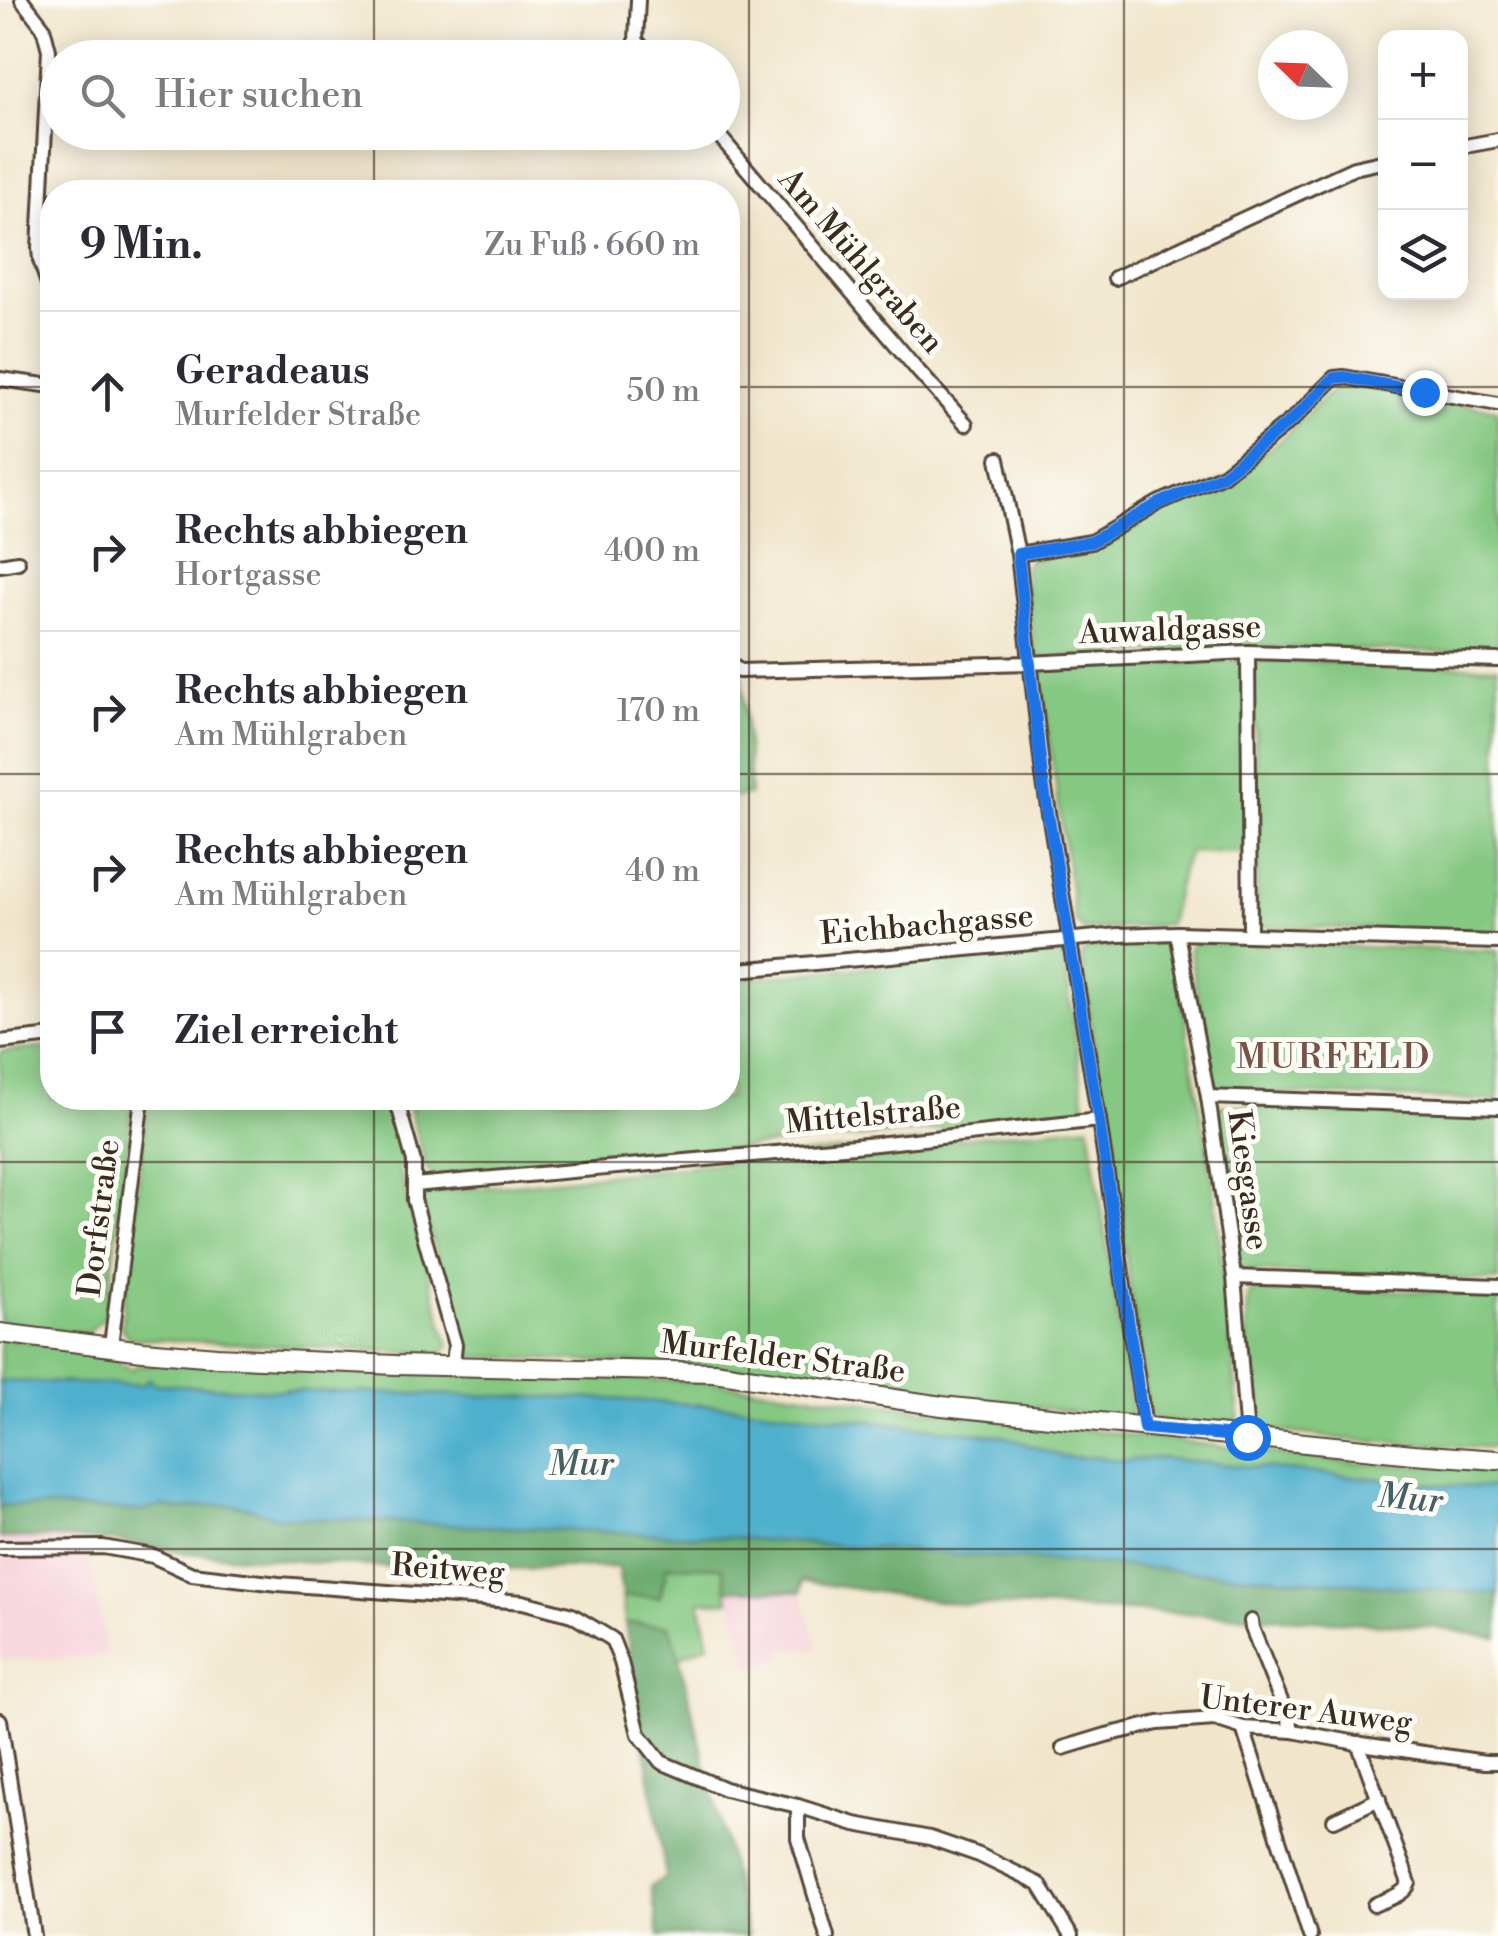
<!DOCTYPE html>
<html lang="de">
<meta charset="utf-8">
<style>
:root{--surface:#fff;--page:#f2f2f3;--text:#2b2b33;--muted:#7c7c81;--line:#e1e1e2}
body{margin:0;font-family:"Libre Bodoni",serif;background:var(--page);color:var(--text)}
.controls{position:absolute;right:30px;top:30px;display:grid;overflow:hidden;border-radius:20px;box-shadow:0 5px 25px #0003}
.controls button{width:90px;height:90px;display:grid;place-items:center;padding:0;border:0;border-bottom:2px solid var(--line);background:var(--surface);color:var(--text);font:50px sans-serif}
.compass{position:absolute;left:1258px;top:30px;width:90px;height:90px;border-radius:50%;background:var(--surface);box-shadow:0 5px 25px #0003;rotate:293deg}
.stop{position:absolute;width:30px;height:30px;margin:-22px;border:8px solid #1a73e8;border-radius:50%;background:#fff}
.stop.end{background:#1a73e8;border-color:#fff;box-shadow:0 2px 10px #0008}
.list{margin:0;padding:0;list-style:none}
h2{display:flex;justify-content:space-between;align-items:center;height:130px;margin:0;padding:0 40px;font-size:42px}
h2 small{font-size:32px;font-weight:400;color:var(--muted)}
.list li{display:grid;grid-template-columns:65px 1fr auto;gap:30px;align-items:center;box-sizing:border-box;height:160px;padding:0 40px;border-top:2px solid var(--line)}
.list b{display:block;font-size:38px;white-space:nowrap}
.list p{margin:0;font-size:32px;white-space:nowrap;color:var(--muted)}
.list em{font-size:32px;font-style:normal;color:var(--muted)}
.icon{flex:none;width:55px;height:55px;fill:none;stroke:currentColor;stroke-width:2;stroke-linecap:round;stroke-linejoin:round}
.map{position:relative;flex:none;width:1498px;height:1936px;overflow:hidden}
.search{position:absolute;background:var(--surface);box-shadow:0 5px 25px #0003;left:40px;top:40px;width:700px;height:110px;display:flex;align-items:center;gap:25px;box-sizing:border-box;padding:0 35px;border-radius:55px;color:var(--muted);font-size:38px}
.panel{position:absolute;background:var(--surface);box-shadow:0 5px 25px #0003;left:40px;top:180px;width:700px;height:930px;border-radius:40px}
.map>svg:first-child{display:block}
.built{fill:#f6cfd8}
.green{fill:#85c882;stroke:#607950;stroke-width:2.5}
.forest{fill:#6cac70;stroke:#546b47;stroke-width:2.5}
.water{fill:#4fb0ce;stroke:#456d76;stroke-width:2.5}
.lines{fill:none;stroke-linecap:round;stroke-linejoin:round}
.minor-casing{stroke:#564638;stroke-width:18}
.tertiary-casing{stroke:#564638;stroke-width:22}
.minor{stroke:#fff;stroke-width:12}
.tertiary{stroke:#fff;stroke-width:18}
.route{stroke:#1a73e8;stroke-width:12}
.grid{fill:none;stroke:#3b2a1e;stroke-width:2.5;stroke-opacity:0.55}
.labels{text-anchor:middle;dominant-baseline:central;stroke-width:10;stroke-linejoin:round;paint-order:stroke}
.street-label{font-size:32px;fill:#3b2a1e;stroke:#fdfcf7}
.neighbourhood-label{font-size:35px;letter-spacing:2.5px;fill:#7a5246;stroke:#fdfcf7}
.water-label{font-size:35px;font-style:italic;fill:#436064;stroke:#fdfcf7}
</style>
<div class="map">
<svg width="1498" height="1936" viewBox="0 0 1498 1936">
<rect width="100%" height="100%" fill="#fdfcf7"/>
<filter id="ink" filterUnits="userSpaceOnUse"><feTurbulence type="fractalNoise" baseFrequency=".01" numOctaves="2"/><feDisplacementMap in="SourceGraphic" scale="20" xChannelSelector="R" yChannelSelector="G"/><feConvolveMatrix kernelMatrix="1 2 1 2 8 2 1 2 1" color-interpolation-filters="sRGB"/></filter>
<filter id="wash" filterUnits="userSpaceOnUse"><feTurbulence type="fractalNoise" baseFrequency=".0048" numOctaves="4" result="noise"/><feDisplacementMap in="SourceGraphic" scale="40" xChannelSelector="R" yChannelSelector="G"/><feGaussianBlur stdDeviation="2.25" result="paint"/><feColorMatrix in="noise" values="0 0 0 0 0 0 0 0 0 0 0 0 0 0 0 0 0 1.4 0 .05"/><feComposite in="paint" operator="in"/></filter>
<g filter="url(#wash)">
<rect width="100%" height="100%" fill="#f1e6cc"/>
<g class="built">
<polygon points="37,1537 88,1539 107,1657 0,1660 0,1538"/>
<polygon points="727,1590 801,1592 818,1649 797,1650 783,1649 784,1657 752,1668"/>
</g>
<g class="green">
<polygon points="1345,383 1498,410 1498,653 1257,647 1036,658 1024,568 1030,560 1086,549 1152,514 1229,478 1277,443 1332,390"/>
<polygon points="728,509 730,655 741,658 750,794 728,798"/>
<polygon points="1239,660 1246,676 1246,853 1190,852 1182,867 1169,924 1084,931 1075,921 1040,675 1045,669"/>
<polygon points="1256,660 1498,667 1498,933 1261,926 1257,920 1255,726 1252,723 1251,667"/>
<polygon points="1162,942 1173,947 1214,1188 1239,1416 1231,1429 1155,1420 1148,1409 1081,956 1087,948"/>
<polygon points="1195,942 1498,951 1498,1101 1214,1091 1189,948"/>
<polygon points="1056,950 1064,957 1085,1107 1075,1114 946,1129 434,1176 427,1170 406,1098 728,1098 728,980"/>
<polygon points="52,1047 52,1098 132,1098 127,1159 106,1316 87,1333 0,1326 0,1052"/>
<polygon points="148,1098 390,1098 405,1152 399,1169 449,1346 441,1354 129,1338 121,1328"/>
<polygon points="1220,1105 1498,1114 1498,1281 1243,1271 1236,1264 1229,1198 1215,1111"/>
<polygon points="1089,1125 1132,1412 1129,1419 958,1398 927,1397 875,1385 718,1367 464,1356 421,1200 427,1193"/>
<path d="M1262,1285l236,10v153l-137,-7 -100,-12c-21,-27 -14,-99 -13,-133z"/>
<polygon points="0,1338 112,1352 120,1364 133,1369 138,1365 152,1366 154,1357 709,1382 1344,1462 1498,1470 1498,1488 1453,1486 1157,1458 1122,1461 1104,1458 1063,1457 1003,1436 752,1408 608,1399 264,1390 154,1384 149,1379 143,1385 0,1381"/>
<polygon points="666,1566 723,1567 729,1601 700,1602 709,1644 679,1657 668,1626 625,1623 622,1596 660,1597"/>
</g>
<g class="forest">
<path d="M0,1505l142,6 22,-5 16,4 24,-4 36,-1 36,12 433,19 789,58v44l-68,-11 -183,-11 -288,-12 -157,-23 -1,11 -74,-3 -5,-22 -55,-1 -7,31 -38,-1 -4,-29 -189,3 -244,-17c-61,-14 -123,-17 -185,-15z"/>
<polygon points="625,1623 669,1626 679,1657 748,1936 659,1936 651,1886 666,1877"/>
</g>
<polygon class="water" points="149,1379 154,1384 264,1390 608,1399 752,1408 1003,1436 1063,1457 1104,1458 1122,1461 1156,1458 1453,1486 1498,1488 1498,1594 709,1536 276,1517 240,1505 204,1506 179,1510 164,1506 142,1511 0,1505 0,1381 143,1385"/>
</g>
<g filter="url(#ink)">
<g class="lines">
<g class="minor-casing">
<g id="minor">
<polyline points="22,0 43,27 49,50 39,248 40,260 52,296"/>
<polyline points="638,0 636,40 651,58"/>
<polyline points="716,132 920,373 966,424"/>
<polyline points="1460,147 1498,140"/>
<polyline points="1115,278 1354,168 1386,161"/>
<polyline points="0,379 52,386"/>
<polyline points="998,459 1018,554 1091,542 1158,503 1223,475 1294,418 1334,378 1344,377 1498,404"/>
<polyline points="1018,554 1043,776 1099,1120 1145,1427"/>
<polyline points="0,565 18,562"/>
<polyline points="1248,652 1250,935"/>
<polyline points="728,662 739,671 1029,663 1248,652 1498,660"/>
<polyline points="1177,933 1208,1097 1234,1277 1247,1437"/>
<polyline points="728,971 1118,935 1177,933 1498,942"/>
<polyline points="0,1042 52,1036"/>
<polyline points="1208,1097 1498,1107"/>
<polyline points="396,1098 414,1162 414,1185"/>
<polyline points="1234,1277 1498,1286"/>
<polyline points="111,1345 142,1098"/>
<polyline points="453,1365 455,1345 414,1200 414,1185 877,1144 1099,1120"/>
<polyline points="0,1548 103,1547 153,1556 192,1574 279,1584 523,1602 572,1615 612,1639 621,1662 639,1734 661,1762 725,1789 798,1806 855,1824 930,1838 979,1855 1039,1884 1071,1936"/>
<polyline points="1251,1621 1252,1628 1293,1731"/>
<polyline points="0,1720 34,1936"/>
<polyline points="1243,1728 1310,1936"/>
<path d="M1358,1743l51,140c-5,13 -23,16 -35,22"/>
<polyline points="1063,1748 1106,1735 1158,1723 1215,1719 1243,1728 1293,1731 1362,1744 1485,1762 1498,1762"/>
<polyline points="798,1806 798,1838 827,1936"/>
<polyline points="1334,1820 1379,1799"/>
</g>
</g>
<g class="tertiary-casing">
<polyline id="tertiary" points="0,1333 143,1351 217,1357 396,1365 714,1372 942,1406 1413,1454 1498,1460"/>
</g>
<use href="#minor" class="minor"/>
<use href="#tertiary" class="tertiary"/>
</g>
</g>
<g class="lines" filter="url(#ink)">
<polyline class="route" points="1247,1437 1144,1428 1099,1120 1042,776 1018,554 1091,542 1158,504 1223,475 1294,418 1334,378 1344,377 1424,392"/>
</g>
<path class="grid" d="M374,0v58M749,0v1936M1124,0v1936M374,132v60M0,387h52M728,387h770M0,774h52M728,774h770M374,1098v838M0,1162h1498M0,1549h1498"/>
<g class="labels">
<g class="street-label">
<text transform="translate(861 261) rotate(49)">Am Mühlgraben</text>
<text transform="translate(1170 630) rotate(-2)">Auwaldgasse</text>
<text transform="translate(927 925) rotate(-5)">Eichbachgasse</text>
<text transform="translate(873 1115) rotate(-5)">Mittelstraße</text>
<text transform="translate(1248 1180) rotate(82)">Kiesgasse</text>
<text transform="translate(99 1218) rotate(-83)">Dorfstraße</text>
<text transform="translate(783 1357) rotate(7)">Murfelder Straße</text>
<text transform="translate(448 1569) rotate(4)">Reitweg</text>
<text transform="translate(1306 1710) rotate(7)">Unterer Auweg</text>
</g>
<g class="neighbourhood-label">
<text x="1334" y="1057">MURFELD</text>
</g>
<g class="water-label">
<text x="581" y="1464">Mur</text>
<text transform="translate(1410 1499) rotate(5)">Mur</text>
</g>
</g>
</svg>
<div class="controls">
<button>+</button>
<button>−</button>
<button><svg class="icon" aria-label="layers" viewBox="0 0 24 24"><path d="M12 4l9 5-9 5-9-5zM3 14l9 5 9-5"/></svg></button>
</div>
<svg class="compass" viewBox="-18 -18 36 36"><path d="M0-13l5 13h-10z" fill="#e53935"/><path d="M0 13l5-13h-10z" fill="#7c7c81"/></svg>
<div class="stop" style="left:1247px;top:1437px"></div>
<div class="stop end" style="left:1424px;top:392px"></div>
<div class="search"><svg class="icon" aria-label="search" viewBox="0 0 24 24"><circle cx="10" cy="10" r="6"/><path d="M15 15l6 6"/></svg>Hier suchen</div>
<section class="panel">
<h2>9 Min.<small>Zu Fuß · 660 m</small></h2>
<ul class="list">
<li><svg class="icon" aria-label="ahead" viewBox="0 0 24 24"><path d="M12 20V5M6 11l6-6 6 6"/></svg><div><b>Geradeaus</b><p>Murfelder Straße</p></div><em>50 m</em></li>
<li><svg class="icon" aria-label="right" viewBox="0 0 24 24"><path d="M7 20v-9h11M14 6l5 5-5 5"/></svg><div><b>Rechts abbiegen</b><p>Hortgasse</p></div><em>400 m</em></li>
<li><svg class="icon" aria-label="right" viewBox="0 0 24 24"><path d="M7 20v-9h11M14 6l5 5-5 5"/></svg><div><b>Rechts abbiegen</b><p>Am Mühlgraben</p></div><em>170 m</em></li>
<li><svg class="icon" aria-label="right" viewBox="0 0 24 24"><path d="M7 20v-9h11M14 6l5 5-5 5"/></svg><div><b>Rechts abbiegen</b><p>Am Mühlgraben</p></div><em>40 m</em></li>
<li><svg class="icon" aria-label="arrive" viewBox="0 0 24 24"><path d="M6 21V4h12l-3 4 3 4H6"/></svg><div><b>Ziel erreicht</b></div></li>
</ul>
</section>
</div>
